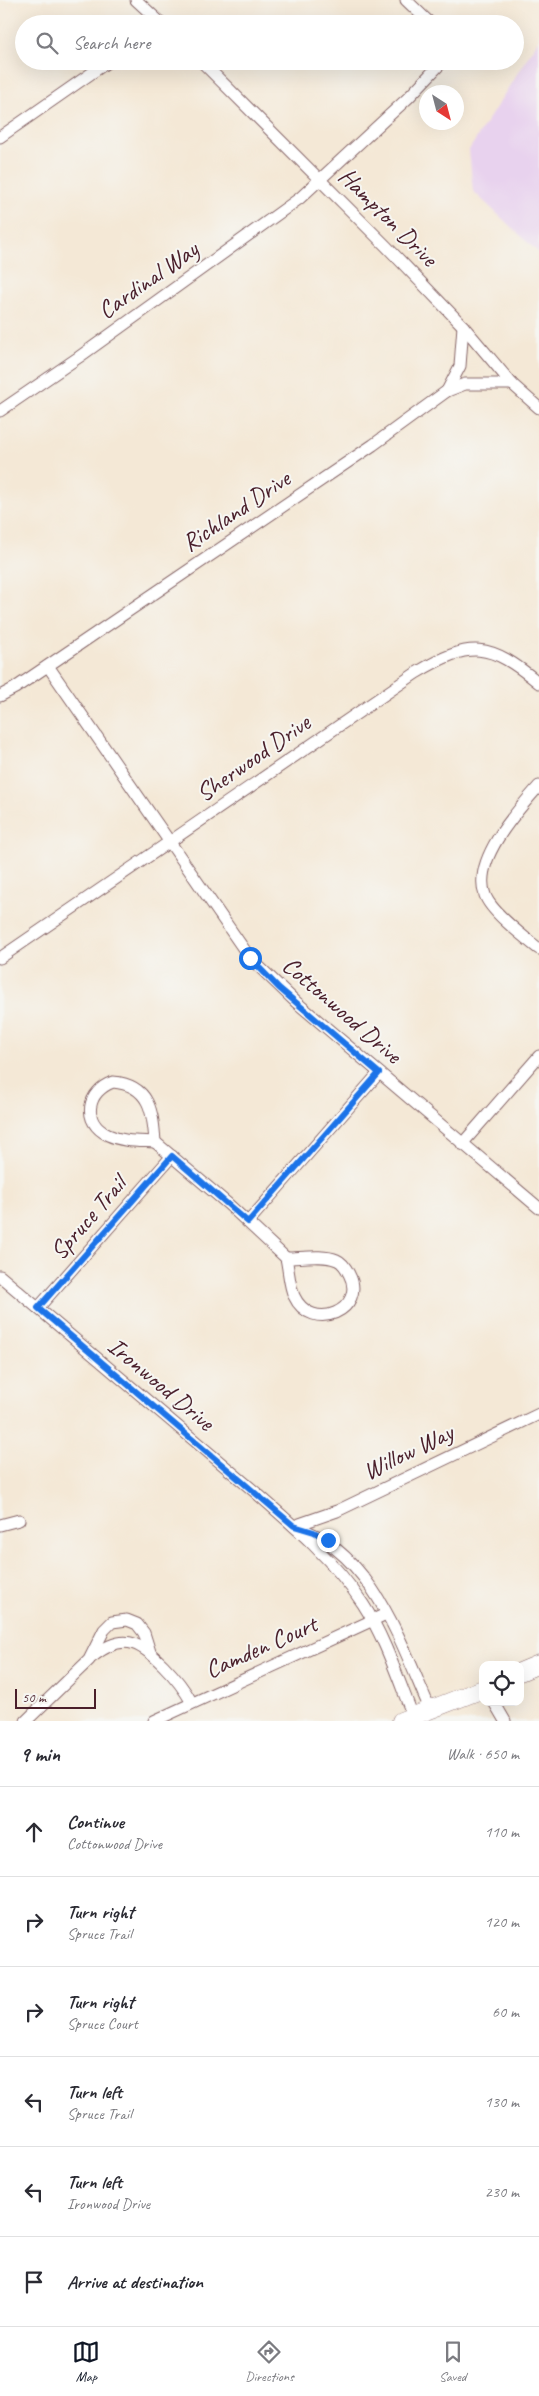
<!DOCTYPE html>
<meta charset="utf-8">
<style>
:root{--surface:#fff;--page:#f2f2f3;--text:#2b2b33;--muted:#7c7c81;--line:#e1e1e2;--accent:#111827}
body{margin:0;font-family:Caveat,sans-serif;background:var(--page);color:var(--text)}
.controls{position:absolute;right:15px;bottom:15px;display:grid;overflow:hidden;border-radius:10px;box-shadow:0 5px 20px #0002}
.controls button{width:45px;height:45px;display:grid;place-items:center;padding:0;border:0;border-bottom:1px solid var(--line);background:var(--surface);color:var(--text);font:25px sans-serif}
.compass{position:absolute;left:419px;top:85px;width:45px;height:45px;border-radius:50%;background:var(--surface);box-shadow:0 5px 20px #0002;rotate:144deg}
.scale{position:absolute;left:15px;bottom:12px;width:81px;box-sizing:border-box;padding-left:5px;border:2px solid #4a1f2b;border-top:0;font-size:14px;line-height:18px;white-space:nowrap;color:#4a1f2b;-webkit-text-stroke:4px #f6f6f2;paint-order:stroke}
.stop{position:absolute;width:15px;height:15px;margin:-11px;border:4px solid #1a73e8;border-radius:50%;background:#fff}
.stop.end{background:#1a73e8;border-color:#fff;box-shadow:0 1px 5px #0008}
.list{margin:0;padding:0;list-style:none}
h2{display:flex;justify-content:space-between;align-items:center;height:65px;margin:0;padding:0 20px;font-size:21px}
h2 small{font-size:16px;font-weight:400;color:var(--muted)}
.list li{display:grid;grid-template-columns:32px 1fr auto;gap:15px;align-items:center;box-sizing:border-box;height:90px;padding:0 20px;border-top:1px solid var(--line)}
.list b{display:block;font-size:19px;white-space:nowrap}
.list p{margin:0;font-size:16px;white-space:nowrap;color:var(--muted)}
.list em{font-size:16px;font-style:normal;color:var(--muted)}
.icon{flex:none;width:28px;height:28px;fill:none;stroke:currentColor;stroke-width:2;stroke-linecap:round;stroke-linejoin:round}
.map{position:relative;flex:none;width:539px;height:1721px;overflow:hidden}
.search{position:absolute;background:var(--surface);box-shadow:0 5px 20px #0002;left:15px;right:15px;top:15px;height:55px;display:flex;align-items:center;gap:12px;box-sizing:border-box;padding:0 18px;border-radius:28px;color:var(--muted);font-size:19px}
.sheet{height:605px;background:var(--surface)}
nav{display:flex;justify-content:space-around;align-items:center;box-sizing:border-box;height:70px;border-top:1px solid var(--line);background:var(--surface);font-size:14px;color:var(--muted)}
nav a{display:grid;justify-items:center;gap:2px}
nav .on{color:var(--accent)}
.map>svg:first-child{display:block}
.built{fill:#e8d2ee}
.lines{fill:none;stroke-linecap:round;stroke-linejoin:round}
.street-casing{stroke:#866567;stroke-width:13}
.primary-casing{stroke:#866567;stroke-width:19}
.street{stroke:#fff;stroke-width:11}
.primary{stroke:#fff;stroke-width:18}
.route{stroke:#1a73e8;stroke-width:6}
.labels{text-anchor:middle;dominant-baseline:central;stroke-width:4;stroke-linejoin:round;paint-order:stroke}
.street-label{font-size:25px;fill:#4a1f2b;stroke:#f6f6f2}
</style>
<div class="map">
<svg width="539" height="1721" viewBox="0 0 539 1721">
<rect width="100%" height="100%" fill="#f6f6f2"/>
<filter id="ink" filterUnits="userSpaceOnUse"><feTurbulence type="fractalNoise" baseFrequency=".02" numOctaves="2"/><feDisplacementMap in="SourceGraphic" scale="10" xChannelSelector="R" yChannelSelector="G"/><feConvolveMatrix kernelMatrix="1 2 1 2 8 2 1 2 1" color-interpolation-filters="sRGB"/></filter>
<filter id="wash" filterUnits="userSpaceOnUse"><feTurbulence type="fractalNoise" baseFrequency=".0096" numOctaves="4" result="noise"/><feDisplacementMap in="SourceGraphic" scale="20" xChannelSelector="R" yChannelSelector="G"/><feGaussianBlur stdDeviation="1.12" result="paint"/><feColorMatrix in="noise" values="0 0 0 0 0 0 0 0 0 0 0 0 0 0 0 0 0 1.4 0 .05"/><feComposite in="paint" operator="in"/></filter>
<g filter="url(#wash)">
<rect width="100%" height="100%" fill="#f4e8d6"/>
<polygon class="built" points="539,39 539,253 473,191 469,150"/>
</g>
<g filter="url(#ink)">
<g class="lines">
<g class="street-casing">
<g id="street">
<polyline points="136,0 162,24"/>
<polyline points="406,0 431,24"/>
<polyline points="201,61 386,246 463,326 512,384 539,408"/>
<polyline points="0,137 109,61"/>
<polyline points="447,391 460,366 463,326"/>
<polyline points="0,411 79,357 300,198 408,98 443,61"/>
<polyline points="48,666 250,958 296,1002 539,1208"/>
<polyline points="0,696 15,688 373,445 447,391 465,384 512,384"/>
<path d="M539,786c-22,25 -67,74 -54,109 6,17 39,42 54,54"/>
<path d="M0,958l416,-285c55,-33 73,-31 123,10"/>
<path d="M113,1082c37,3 40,30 42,60 -16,-1 -32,0 -47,-7 -27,-13 -21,-44 5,-53z"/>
<polyline points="155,1142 228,1204 286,1258"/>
<polyline points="462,1144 539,1056"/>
<polyline points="248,1222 379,1073"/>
<path d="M286,1258c15,0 37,-4 51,2 5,2 9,8 12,14 19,35 -37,61 -55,22 -5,-11 -5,-25 -8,-38z"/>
<path d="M0,1276l254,215c38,33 81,70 109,113 22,34 35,75 50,112"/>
<polyline points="38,1308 172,1156"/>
<polyline points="0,1525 19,1520"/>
<polyline points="294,1526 337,1511 539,1414"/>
<path d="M294,1526c78,25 106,115 136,183"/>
<path d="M92,1657c30,-24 46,-17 71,8 12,12 21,23 29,38"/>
<polyline points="494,1702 505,1721"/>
<polyline points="26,1721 89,1660 104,1630 112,1622 127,1620 137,1624 144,1633 150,1652"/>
<polyline points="154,1721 386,1614"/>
</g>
</g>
<g class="primary-casing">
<g id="primary">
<polyline points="520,1672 539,1664"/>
<polyline points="401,1721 483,1689"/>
</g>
</g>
<use href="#street" class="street"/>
<use href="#primary" class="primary"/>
</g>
</g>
<g class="lines" filter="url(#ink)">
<polyline class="route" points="250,958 279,988 379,1073 248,1222 172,1156 38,1308 294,1526 314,1532 328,1540"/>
</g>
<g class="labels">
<g class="street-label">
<text transform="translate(388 217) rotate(45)">Hampton Drive</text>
<text transform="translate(148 280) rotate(-35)">Cardinal Way</text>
<text transform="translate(236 511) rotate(-34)">Richland Drive</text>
<text transform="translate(253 758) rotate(-35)">Sherwood Drive</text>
<text transform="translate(342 1010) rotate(41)">Cottonwood Drive</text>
<text transform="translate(88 1218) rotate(-49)">Spruce Trail</text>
<text transform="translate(161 1384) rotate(40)">Ironwood Drive</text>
<text transform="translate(408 1452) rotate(-26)">Willow Way</text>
<text transform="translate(261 1647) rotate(-24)">Camden Court</text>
</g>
</g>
</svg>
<div class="controls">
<button><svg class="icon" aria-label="locate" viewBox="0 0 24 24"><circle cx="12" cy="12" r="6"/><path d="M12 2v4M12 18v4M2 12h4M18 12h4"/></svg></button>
</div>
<svg class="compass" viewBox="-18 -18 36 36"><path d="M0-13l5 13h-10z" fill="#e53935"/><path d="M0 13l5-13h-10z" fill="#7c7c81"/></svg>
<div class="scale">50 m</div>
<div class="stop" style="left:250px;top:958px"></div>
<div class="stop end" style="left:328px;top:1540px"></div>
<div class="search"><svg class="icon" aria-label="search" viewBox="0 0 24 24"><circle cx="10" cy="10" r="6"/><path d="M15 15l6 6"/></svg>Search here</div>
</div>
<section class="sheet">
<h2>9 min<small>Walk · 650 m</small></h2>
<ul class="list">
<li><svg class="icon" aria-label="ahead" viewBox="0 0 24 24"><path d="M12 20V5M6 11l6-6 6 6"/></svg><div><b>Continue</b><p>Cottonwood Drive</p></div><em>110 m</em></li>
<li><svg class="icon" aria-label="right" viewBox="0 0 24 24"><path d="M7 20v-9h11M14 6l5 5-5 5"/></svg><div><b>Turn right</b><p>Spruce Trail</p></div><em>120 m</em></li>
<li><svg class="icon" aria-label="right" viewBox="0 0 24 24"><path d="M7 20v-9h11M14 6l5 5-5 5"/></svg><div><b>Turn right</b><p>Spruce Court</p></div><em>60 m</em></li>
<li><svg class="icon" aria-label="left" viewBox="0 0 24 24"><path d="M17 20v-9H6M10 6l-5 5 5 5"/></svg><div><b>Turn left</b><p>Spruce Trail</p></div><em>130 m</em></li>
<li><svg class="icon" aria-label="left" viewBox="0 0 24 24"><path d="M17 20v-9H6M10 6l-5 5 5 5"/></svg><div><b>Turn left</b><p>Ironwood Drive</p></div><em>230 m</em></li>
<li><svg class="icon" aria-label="arrive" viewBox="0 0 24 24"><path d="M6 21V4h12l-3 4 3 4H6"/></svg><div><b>Arrive at destination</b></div></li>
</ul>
</section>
<nav>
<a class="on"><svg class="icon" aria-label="map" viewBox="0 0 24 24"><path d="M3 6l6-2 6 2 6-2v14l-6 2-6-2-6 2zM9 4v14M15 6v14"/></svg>Map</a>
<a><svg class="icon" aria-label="directions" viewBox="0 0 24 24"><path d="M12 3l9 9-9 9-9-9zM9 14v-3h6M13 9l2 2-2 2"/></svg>Directions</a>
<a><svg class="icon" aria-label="saved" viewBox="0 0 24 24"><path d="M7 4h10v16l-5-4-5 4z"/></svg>Saved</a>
</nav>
